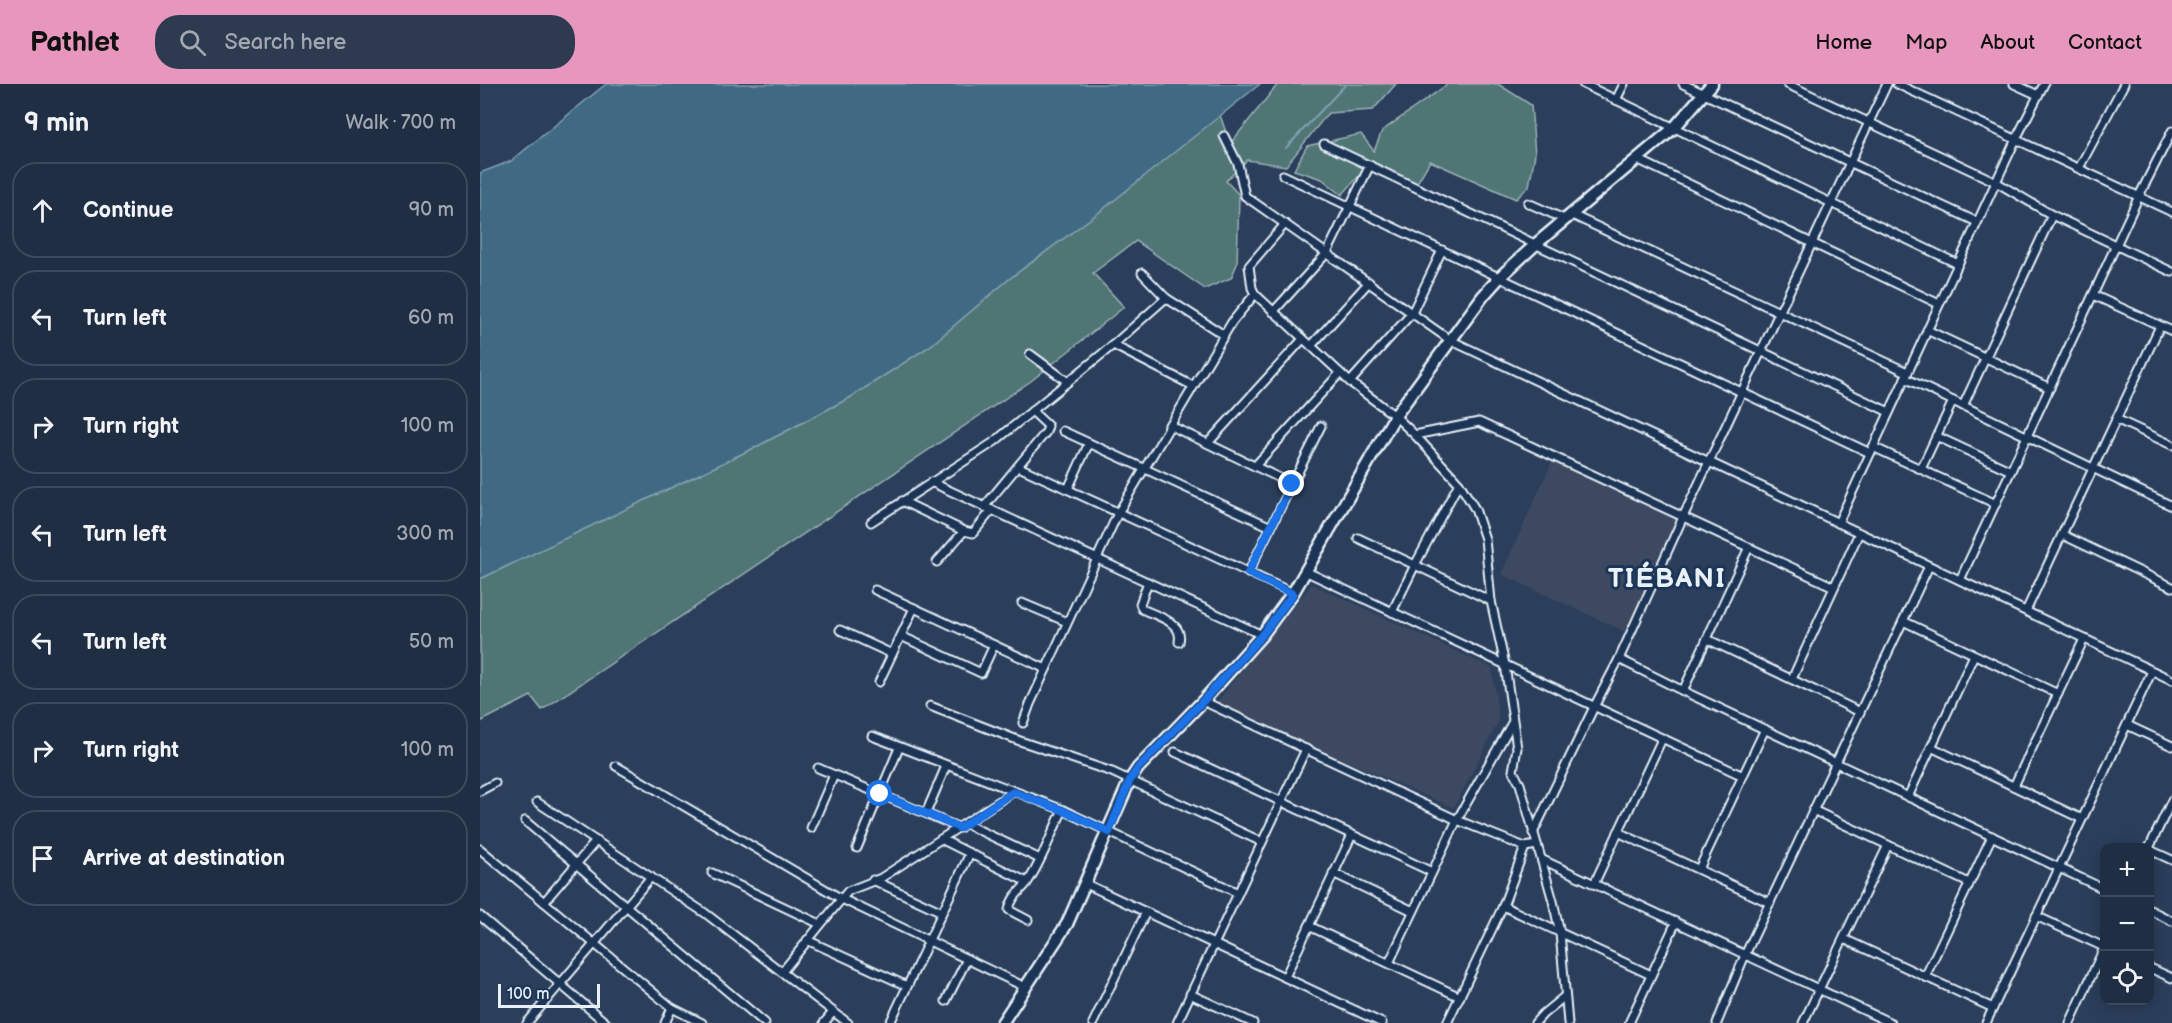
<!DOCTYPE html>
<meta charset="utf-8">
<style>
:root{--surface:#202e44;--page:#2d3a4f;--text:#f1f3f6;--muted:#a2a8b2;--line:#3d4a5d;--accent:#e797bd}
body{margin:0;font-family:"Balsamiq Sans",sans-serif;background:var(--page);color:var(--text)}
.controls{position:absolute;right:18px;bottom:18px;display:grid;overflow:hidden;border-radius:12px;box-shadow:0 3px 15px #0003}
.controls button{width:54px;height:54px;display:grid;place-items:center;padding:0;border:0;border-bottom:2px solid var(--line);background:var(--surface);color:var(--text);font:30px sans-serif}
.scale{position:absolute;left:18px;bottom:15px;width:102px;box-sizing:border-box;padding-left:6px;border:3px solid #e8f1f8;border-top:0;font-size:16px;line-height:21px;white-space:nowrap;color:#e8f1f8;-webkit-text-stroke:4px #1d3557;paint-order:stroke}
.stop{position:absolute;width:18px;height:18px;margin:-14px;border:4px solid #1a73e8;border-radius:50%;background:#fff}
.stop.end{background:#1a73e8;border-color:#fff;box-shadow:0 2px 6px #0008}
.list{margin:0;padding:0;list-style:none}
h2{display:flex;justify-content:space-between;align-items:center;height:78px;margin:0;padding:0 24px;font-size:26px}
h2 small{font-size:20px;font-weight:400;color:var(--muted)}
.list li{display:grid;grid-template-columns:39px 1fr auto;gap:18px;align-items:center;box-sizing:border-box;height:96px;margin:0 12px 12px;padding:0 12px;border:2px solid var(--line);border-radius:24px}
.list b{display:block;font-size:22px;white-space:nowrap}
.list em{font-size:20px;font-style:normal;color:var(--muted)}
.icon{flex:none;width:33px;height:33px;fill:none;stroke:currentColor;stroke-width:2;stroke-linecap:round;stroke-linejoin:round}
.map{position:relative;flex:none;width:1692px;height:939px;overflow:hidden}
header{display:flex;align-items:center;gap:36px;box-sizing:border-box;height:84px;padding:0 30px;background:var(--accent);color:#111}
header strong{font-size:28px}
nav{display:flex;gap:33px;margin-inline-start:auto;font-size:21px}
.search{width:420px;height:54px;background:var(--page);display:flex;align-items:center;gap:15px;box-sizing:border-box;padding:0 21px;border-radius:24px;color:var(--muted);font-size:22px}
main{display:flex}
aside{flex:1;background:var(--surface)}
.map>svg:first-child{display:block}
.built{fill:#3c4960}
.green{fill:#507475;stroke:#9cb2b6;stroke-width:1.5}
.water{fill:#3f6b83;stroke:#83a1b2;stroke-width:1.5}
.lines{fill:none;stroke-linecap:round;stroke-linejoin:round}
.stream{stroke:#83a1b2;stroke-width:2}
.street-casing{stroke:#e8f1f8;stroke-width:11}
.secondary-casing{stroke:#e8f1f8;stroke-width:15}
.street{stroke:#1d3557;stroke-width:7}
.secondary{stroke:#1d3557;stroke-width:10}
.route{stroke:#1a73e8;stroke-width:8}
.labels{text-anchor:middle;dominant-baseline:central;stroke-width:6;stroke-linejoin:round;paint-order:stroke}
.district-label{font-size:27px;font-weight:bold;letter-spacing:1.5px;fill:#e8f1f8;stroke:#1d3557}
</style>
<header>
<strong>Pathlet</strong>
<div class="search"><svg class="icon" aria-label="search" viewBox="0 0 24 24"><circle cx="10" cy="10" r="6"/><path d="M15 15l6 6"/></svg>Search here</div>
<nav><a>Home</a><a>Map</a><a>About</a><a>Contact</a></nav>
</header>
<main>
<aside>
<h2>9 min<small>Walk · 700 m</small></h2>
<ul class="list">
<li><svg class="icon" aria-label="ahead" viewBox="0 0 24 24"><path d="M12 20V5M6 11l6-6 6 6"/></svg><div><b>Continue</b></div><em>90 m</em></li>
<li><svg class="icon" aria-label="left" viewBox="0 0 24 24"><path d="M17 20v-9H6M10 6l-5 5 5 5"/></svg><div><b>Turn left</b></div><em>60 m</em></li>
<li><svg class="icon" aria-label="right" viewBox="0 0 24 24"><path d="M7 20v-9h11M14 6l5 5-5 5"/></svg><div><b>Turn right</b></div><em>100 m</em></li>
<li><svg class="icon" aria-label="left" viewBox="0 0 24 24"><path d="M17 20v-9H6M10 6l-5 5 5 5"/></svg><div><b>Turn left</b></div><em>300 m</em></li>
<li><svg class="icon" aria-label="left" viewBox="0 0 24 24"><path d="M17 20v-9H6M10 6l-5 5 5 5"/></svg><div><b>Turn left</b></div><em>50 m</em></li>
<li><svg class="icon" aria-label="right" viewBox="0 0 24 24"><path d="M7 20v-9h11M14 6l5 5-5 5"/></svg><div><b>Turn right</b></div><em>100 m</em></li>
<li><svg class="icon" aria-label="arrive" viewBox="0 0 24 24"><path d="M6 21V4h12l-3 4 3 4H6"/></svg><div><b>Arrive at destination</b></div></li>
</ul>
</aside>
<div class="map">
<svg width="1692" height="939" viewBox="0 0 1692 939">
<rect width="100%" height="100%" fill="#2b3e5b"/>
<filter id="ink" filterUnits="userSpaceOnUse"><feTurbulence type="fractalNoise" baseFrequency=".0167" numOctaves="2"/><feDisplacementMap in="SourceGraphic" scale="12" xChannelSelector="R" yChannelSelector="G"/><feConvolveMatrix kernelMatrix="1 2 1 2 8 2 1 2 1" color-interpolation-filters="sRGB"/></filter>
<g filter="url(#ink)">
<g class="built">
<polygon points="1072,378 1198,436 1146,548 1021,490"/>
<polygon points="832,500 1012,584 1019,637 974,724 735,620"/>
</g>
<g class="green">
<polygon points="798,0 916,0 893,26 848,29 806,82 767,76 746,97 759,111 757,180 751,194 725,205 656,157 613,189 644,223 551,297 62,626 51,612 0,638 0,495 276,363 371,313 450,262 529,195 622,126 740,31 750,60"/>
<polygon points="968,0 1018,0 1051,21 1055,70 1049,102 1036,115 950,77 937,99 885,85 862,111 842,95 814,86 827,62 881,50 894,67 902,47"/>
</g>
<polygon class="water" points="126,0 780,0 622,126 529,195 450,262 371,313 276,363 0,495 0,89 31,77"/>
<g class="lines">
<polyline class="stream" points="806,64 866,0"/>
<g class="street-casing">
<g id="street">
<polyline points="1103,0 1478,180"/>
<polyline points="1203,0 1497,138"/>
<polyline points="1307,0 1516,98 1572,131 1692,188"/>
<polyline points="1417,0 1692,128"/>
<polyline points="1534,0 1558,11"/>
<polyline points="1136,16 1144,0"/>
<polyline points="744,52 758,80 765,112 970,256 1692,596"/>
<polyline points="844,60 1409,328"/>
<polyline points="1157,75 1459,220"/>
<polyline points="1599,84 1644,0"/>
<polyline points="803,91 1390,369"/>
<polyline points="1048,119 1084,135"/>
<polyline points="1090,130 1427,288"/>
<polyline points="805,140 769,182 772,204 775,210 870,298 915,332 935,351 979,399 995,425 1005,455 1011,517 1025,581 1037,664 1033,687 1040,700 1073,817 1080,849 1088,939"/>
<polyline points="662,189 686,214 744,251"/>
<polyline points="1613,211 1692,247"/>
<polyline points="793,228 847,169 890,81"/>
<polyline points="1447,246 1570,304"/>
<polyline points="633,261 713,302"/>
<polyline points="831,262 889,198"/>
<polyline points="550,270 588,298"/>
<polyline points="1425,294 1692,422"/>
<polyline points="870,298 932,229 962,166"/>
<polyline points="1483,322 1572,131"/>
<polyline points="1636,335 1692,361"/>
<polyline points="689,341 812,400"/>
<polyline points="583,347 791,443"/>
<polyline points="935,351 999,338 1354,503"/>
<polyline points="1456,352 1531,387"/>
<polyline points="728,359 823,255"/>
<polyline points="1393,363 1516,420"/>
<polyline points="775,382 860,289"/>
<polyline points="539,383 813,509"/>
<polyline points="1441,385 1473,317"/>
<polyline points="451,398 782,551"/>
<polyline points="588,405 609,359"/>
<polyline points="422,417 484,447"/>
<polyline points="504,423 566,348 568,342 552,327"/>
<polyline points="391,438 514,358 633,261 686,214"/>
<polyline points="1358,439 1536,55 1564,0"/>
<polyline points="1583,451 1692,503"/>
<polyline points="878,454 1011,517"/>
<polyline points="457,478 484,447 493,449 512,426"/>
<polyline points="827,488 1263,692"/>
<polyline points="768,489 841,342"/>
<polyline points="1480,496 1659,112 1692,47"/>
<path d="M668,498l-8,22 2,5c14,7 42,13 37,33"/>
<polyline points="395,506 566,585"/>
<polyline points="542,519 587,538"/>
<polyline points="1546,527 1680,242"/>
<polyline points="912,528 935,481 979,399"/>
<polyline points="1423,537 1578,610"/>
<polyline points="360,546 412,570"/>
<polyline points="421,552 501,589 514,561"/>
<polyline points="1227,555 1380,628"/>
<polyline points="1139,575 1203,607 1624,805"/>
<polyline points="1312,595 1379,449"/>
<polyline points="399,598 434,524"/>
<polyline points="1203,607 1269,463"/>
<polyline points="723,617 977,736 1045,763 1057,761"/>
<polyline points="450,622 540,657 632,688 782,758"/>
<polyline points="543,639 550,620 638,429 752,238 775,210"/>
<polyline points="1647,641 1692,662"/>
<polyline points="392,652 583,726 758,809"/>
<polyline points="1451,663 1602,735"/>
<polyline points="695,668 952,788"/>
<polyline points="136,682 360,814 545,903"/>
<polyline points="338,684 480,744"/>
<polyline points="1534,702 1604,555"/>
<polyline points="0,707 15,699"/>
<polyline points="1428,713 1494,571"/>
<polyline points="57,718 225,829 368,939"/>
<polyline points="1333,726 1489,799"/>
<polyline points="446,729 466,682"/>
<polyline points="45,737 285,939"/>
<polyline points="486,740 560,775"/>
<polyline points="331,744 354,691"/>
<polyline points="1138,748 1290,819"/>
<polyline points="1053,749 1114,623 1139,575 1203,433 1407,0"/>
<polyline points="461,755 547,798"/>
<polyline points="377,764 419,664"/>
<polyline points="1669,764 1692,716"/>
<polyline points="0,765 192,924 222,939"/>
<polyline points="1670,766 1692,776"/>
<polyline points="1063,776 1411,939"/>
<polyline points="1219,785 1285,645"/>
<polyline points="232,789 340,840"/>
<polyline points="853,789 933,827"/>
<polyline points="393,796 462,828"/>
<polyline points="606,800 902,939"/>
<polyline points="1114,800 1182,655"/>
<polyline points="64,818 116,757"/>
<polyline points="1023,822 1171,891"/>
<polyline points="1670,826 1692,837"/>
<polyline points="0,832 126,939"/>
<polyline points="1556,832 1624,863"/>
<path d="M548,836l-19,-10c2,-13 11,-18 18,-27 15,-21 24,-50 36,-73"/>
<polyline points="829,842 980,913"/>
<polyline points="1364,855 1513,924"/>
<polyline points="327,856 427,902"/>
<polyline points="909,879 977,736 1032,639"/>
<polyline points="1670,884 1692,894"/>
<polyline points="302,888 368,807 401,794 533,708"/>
<polyline points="805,893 872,751"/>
<polyline points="1445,893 1512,752"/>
<polyline points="710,910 773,939"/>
<polyline points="466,917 487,875"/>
<polyline points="47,939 171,793"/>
<polyline points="185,939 192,924"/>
<polyline points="344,939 353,928"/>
<polyline points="410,939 490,769"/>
<polyline points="613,939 666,828"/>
<polyline points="697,939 826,665"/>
<polyline points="967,939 1023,822 1045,763"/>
<polyline points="1055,939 1063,930 1085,912"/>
<polyline points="1149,939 1196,838"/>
<polyline points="1237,939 1265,871 1449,482"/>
<polyline points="1323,939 1408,761"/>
<polyline points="1506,939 1672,587"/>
<polyline points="1590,939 1624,864"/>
</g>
</g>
<g class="secondary-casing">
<polyline id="secondary" points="522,939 587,840 650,696 658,684 723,617 782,551 813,509 915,332 1003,212 1020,193 1056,160 1194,44 1232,0"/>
</g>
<use href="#street" class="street"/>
<use href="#secondary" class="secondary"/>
</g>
</g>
<g class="lines" filter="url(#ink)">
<polyline class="route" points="400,710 480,744 533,708 582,726 629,748 650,696 658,684 723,617 782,551 813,510 768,489 812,400"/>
</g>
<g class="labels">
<g class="district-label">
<text x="1187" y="495">TIÉBANI</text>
</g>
</g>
</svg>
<div class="controls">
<button>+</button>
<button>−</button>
<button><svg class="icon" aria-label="locate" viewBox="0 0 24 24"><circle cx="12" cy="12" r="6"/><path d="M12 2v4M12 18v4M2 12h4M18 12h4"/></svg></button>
</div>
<div class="scale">100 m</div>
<div class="stop" style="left:400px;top:710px"></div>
<div class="stop end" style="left:812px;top:400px"></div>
</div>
</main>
